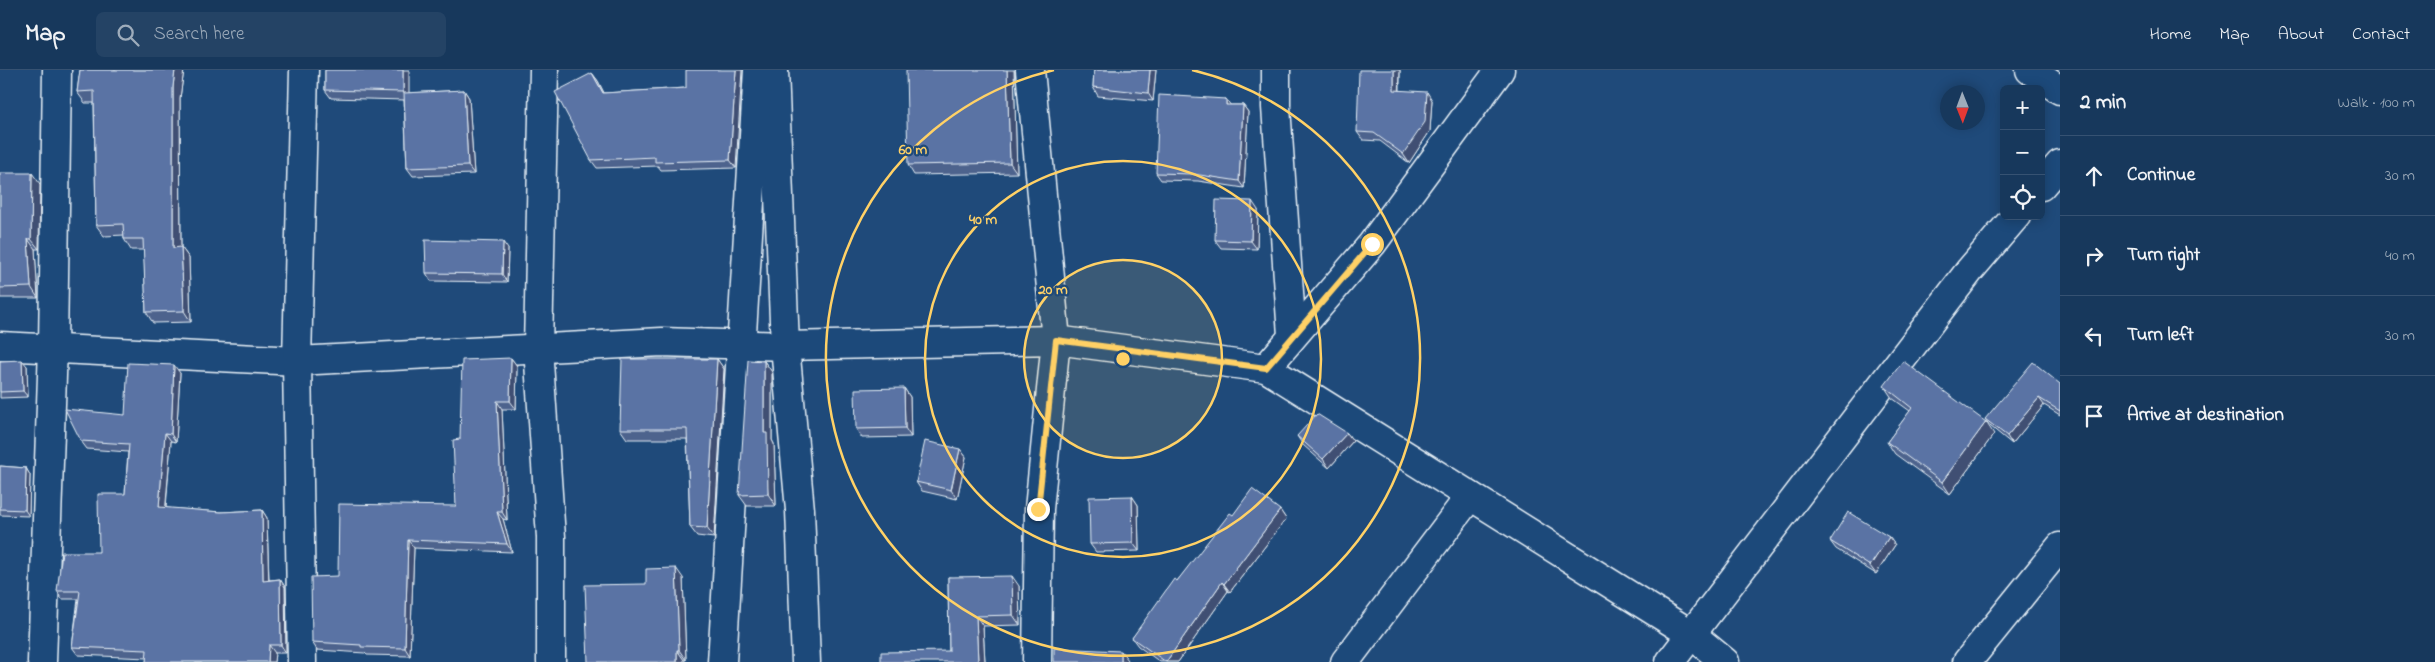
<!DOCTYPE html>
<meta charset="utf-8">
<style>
:root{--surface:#17385c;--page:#244365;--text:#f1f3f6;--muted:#9eacbb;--line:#365272}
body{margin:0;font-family:"Indie Flower",sans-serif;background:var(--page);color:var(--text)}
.controls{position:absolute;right:15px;top:15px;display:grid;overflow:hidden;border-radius:8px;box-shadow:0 2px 12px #0003}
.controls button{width:45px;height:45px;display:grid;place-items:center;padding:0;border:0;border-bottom:1px solid var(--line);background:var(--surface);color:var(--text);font:25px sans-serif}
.compass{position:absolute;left:1940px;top:15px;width:45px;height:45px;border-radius:50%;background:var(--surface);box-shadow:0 2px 12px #0003;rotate:179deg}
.stop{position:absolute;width:15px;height:15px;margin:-11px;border:4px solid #ffd166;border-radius:50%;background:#fff}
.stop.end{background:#ffd166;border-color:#fff;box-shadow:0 1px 5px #0008}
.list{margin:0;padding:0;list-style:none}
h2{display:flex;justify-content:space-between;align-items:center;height:65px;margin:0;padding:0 20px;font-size:21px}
h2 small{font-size:16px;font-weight:400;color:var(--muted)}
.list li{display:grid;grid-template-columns:32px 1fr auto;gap:15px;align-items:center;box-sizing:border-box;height:80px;padding:0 20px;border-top:1px solid var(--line)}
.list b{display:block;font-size:19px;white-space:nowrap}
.list em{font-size:16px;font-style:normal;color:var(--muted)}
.icon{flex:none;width:28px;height:28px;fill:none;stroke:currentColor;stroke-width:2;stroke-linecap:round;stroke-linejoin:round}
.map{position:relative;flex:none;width:2060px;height:592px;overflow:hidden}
header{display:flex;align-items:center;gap:30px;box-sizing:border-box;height:70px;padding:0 25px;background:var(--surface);border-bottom:1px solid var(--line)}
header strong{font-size:24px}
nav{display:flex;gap:28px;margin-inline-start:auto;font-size:18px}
.search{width:350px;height:45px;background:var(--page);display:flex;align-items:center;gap:12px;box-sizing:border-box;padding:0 18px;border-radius:8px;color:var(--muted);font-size:19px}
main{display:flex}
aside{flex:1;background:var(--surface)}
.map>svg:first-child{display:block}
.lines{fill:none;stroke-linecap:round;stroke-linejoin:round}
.street-casing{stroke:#e8f1f8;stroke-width:31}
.street{stroke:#1f4a7a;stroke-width:28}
.wall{fill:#4d638d;stroke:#e8f1f8}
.shaded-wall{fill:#3f5073;stroke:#e8f1f8}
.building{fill:#5a73a4;stroke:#e8f1f8}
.route{stroke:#ffd166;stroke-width:6}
.ring{fill:none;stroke:#ffd166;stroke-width:2.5}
.centre{fill:#ffd166;stroke:#1f4a7a;stroke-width:2.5}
.ring-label{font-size:15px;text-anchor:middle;font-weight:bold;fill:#ffd166;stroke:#1f4a7a;stroke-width:4.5;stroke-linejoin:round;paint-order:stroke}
</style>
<header>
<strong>Map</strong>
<div class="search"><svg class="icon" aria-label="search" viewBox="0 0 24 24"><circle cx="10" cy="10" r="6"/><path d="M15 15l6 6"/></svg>Search here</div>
<nav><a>Home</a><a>Map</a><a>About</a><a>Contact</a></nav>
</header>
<main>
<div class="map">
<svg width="2060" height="592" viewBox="0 0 2060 592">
<rect width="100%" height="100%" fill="#1f4a7a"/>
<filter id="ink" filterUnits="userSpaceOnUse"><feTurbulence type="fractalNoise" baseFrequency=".02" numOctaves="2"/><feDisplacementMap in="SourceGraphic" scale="10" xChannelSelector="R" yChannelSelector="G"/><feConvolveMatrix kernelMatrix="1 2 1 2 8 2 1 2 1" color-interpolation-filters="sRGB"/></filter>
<g filter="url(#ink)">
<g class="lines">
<g class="street-casing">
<g id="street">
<polyline points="544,0 538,278 551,467 551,592"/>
<polyline points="774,0 785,276 800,440 806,592"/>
<polyline points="1030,0 1056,270 1039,439 1037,592"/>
<polyline points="1276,0 1276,37 1292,265"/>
<polyline points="2030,0 2060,20"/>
<polyline points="2041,116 2060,94"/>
<polyline points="0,276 297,291 662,272 785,276 1056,270 1266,298 1691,564 1725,592"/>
<polyline points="1266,298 1372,174 1500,0"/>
<polyline points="42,592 53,277 57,0"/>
<polyline points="302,592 297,291 304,0"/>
<polyline points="722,592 758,0"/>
<polyline points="1345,592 1470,426"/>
<polyline points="1670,592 1970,200 2016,146"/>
<polyline points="1967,592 2060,477"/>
</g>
</g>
<use href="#street" class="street"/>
</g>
<g class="wall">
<polygon points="80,0 184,0 180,28 181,177 189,188 191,252 153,253 146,242 144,180 131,180 124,169 124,165 104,166 96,155 94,33 85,33 77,22"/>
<polygon points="325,0 409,23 464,20 469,28 474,104 413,106 407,98 404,30 331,28 325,20"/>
<polygon points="1014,0 1017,103 914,105 908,95"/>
<polygon points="1094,0 1156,0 1153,31 1098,26 1093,17"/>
<polygon points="1400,0 1400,21 1432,30 1430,61 1409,93 1380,71 1363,70 1357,62"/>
<polygon points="592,3 598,11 604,23 686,18 736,98 661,100 658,96 597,98 591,90"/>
<polygon points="1230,35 1243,35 1248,42 1244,118 1198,111 1161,110 1156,103"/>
<polygon points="0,103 40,114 39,179 35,179 38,228 0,228"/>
<polygon points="1258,140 1257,179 1221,178 1215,170"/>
<polygon points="508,179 507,212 431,211 426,203"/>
<polygon points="511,288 517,296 516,339 502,339 507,450 503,449 512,482 414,478 410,586 367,585 365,583 317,580 312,572 338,506 456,436 460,369"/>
<polygon points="717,289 724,299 714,468 697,466 690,457 687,369 627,369 620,359"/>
<polygon points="0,291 27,296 28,327 0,328"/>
<polygon points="764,291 772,302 772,370 774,374 776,436 747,436 739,425"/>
<polygon points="180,303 176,372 171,371 166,438 221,442 262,440 267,448 269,510 280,509 285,517 286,583 275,583 274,592 146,592 147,588 78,585 72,577 78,529 62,529 57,521 99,482 125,424 128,382 87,379 81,371 125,345"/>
<polygon points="2060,314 2060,345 2044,335 2012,374 1990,356 1985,349"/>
<polygon points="1884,316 1994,364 1950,424 1895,384 1887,372 1910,341 1892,328"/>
<polygon points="904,318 910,327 911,367 862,368 856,359"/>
<polygon points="1347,363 1353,371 1329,398 1303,375 1297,366"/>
<polygon points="960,379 966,387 957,429 922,421 916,412"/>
<polygon points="0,396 26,398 30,405 29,446 0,445"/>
<polygon points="1132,426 1138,435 1139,481 1096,482 1090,474"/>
<polygon points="1280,440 1286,449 1230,522 1228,521 1178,592 1160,592 1138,576 1132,568 1177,511 1233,445"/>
<polygon points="1889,467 1895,475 1876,504 1836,479 1830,471"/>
<polygon points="948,507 1019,516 1020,555 983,556 985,592 949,581"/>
<polygon points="683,508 686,590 588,592 646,514"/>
</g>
<g class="shaded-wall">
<polygon points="175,0 184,0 180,28 181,189 173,178 173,17"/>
<polygon points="403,0 409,0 409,30 403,22"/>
<polygon points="736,0 742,0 736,98 730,90"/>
<polygon points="1007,0 1014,0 1017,103 1010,93"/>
<polygon points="1150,0 1156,0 1153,31 1148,23"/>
<polygon points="1394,0 1400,0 1399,29 1394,20"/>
<polygon points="592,3 598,11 608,31 603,23"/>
<polygon points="464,20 469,28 474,104 468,96"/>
<polygon points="1427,22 1432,30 1430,61 1409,93 1403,84"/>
<polygon points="1226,29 1231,36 1226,35"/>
<polygon points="1243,35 1248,42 1244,118 1239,111"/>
<polygon points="32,103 40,114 39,179 31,169"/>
<polygon points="1252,131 1258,140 1257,179 1251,171"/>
<polygon points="28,169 35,179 38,228 31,217"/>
<polygon points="503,172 508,179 507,212 502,204"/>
<polygon points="181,177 189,188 191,252 184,241"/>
<polygon points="511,288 517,296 516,339 510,331"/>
<polygon points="717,289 724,299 714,468 707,458"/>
<polygon points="22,290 27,296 28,327 23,321"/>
<polygon points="764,291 772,302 772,370 774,374 776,436 768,424 764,363"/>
<polygon points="174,295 180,303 176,372 171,364"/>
<polygon points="904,318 910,327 911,367 905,358"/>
<polygon points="2039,328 2044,335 2012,374 2007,366"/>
<polygon points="497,331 502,339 507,450 502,442"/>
<polygon points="1986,352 1994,364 1950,424 1942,412"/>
<polygon points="165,363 171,371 165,445 159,437"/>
<polygon points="1347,363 1353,371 1329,398 1323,389"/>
<polygon points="960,379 966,387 957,429 951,420"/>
<polygon points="26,398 30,405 29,446 25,440"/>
<polygon points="1132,426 1138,435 1139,481 1133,473"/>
<polygon points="262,440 267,448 269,519 263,511"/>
<polygon points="1280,440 1286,449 1230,522 1224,514"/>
<polygon points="497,442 503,449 512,482 507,474"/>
<polygon points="1889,467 1895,475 1876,504 1870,496"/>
<polygon points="408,470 414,478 410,586 405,578"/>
<polygon points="676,498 683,508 686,590 679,580"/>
<polygon points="1012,506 1019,516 1020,555 1013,545"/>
<polygon points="280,509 285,517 286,583 281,575"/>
<polygon points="1222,512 1228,521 1178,592 1166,592"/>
<polygon points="976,546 983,556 985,592 978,592"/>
<polygon points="269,575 275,583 274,592 268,592"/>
<polygon points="677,580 684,590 684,592 677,592"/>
<polygon points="1121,581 1128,590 1127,592 1121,592"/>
</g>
<g class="building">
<polygon points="80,0 175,0 173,17 173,178 181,177 184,241 146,242 143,169 124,169 123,154 96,155 94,21 77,22"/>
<polygon points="325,0 403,0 403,22 325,20"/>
<polygon points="686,0 736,0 730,90 655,92 655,87 591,90 555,22 592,3 603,23 686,18"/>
<polygon points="906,0 1007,0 1010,93 908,95"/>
<polygon points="1094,0 1150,0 1148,23 1093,17"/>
<polygon points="1359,0 1394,0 1394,20 1427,22 1425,52 1403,84 1374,63 1357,62"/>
<polygon points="464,20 468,96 407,98 404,23"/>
<polygon points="1159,25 1226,29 1226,35 1243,35 1239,111 1193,104 1156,103"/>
<polygon points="0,103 32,103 31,169 28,169 31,217 0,218"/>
<polygon points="1216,130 1252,131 1251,171 1215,170"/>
<polygon points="425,170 503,172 502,204 426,203"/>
<polygon points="511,288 510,331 497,331 502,442 497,442 507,474 408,470 405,578 361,577 361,575 312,572 311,507 338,506 339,434 456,436 453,370 460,369 462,290"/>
<polygon points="622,289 717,289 707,458 690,457 687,359 620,359"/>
<polygon points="22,290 23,321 0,322 0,291"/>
<polygon points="748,290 764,291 764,363 767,363 768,424 739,425"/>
<polygon points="1903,291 1986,352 1942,412 1887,372 1912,338 1884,316"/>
<polygon points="2033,292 2060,314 2060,341 2039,328 2007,366 1985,349"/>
<polygon points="128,293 174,295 171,364 165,363 159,437 221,442 262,440 263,511 280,509 281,575 269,575 268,592 146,592 147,580 72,577 80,521 57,521 62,482 99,482 98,424 125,424 129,374 81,371 65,339 125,345"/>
<polygon points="904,318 905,358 856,359 855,319"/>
<polygon points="1317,344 1347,363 1323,389 1297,366"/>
<polygon points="925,371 960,379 951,420 916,412"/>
<polygon points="0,396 26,398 25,440 0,439"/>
<polygon points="1252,419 1280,440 1224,514 1222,512 1166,592 1132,568 1174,509 1177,511 1230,443 1233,445"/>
<polygon points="1132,426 1133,473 1090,474 1089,427"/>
<polygon points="1848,442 1889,467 1870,496 1830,471"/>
<polygon points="676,498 679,580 677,580 677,592 588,592 585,515 646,514 646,499"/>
<polygon points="1012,506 1013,545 976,546 978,592 881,592 881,582 949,581 948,507"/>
<polygon points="1054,578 1121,581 1121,592 1054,592"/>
</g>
</g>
<g class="lines" filter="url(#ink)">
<polyline class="route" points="1038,439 1056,270 1266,298 1372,174"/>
</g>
<circle cx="1123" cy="289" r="99" fill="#ffd166" fill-opacity=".12"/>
<g class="ring">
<circle cx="1123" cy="289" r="99"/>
<circle cx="1123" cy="289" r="198"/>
<path d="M1192 0A297 297 0 1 1 1054 0"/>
</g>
<circle cx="1123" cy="289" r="8" class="centre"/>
<g class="ring-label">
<text x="913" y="84">60 m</text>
<text x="983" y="154">40 m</text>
<text x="1053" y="224">20 m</text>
</g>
</svg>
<div class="controls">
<button>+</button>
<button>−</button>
<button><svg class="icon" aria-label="locate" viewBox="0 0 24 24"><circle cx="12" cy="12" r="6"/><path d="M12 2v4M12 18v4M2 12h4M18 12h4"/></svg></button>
</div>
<svg class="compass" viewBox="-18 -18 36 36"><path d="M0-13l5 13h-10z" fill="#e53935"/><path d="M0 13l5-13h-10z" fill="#9eacbb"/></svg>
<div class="stop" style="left:1372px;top:174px"></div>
<div class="stop end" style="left:1038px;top:439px"></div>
</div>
<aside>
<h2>2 min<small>Walk · 100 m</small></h2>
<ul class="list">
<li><svg class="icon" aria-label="ahead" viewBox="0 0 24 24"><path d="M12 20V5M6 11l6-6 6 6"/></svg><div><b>Continue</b></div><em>30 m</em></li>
<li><svg class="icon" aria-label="right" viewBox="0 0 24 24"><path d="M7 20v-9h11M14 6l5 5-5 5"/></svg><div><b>Turn right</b></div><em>40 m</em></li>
<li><svg class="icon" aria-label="left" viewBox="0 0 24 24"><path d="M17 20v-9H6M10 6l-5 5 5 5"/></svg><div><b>Turn left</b></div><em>30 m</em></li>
<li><svg class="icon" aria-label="arrive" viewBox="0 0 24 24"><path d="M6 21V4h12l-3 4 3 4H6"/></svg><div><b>Arrive at destination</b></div></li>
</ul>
</aside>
</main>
